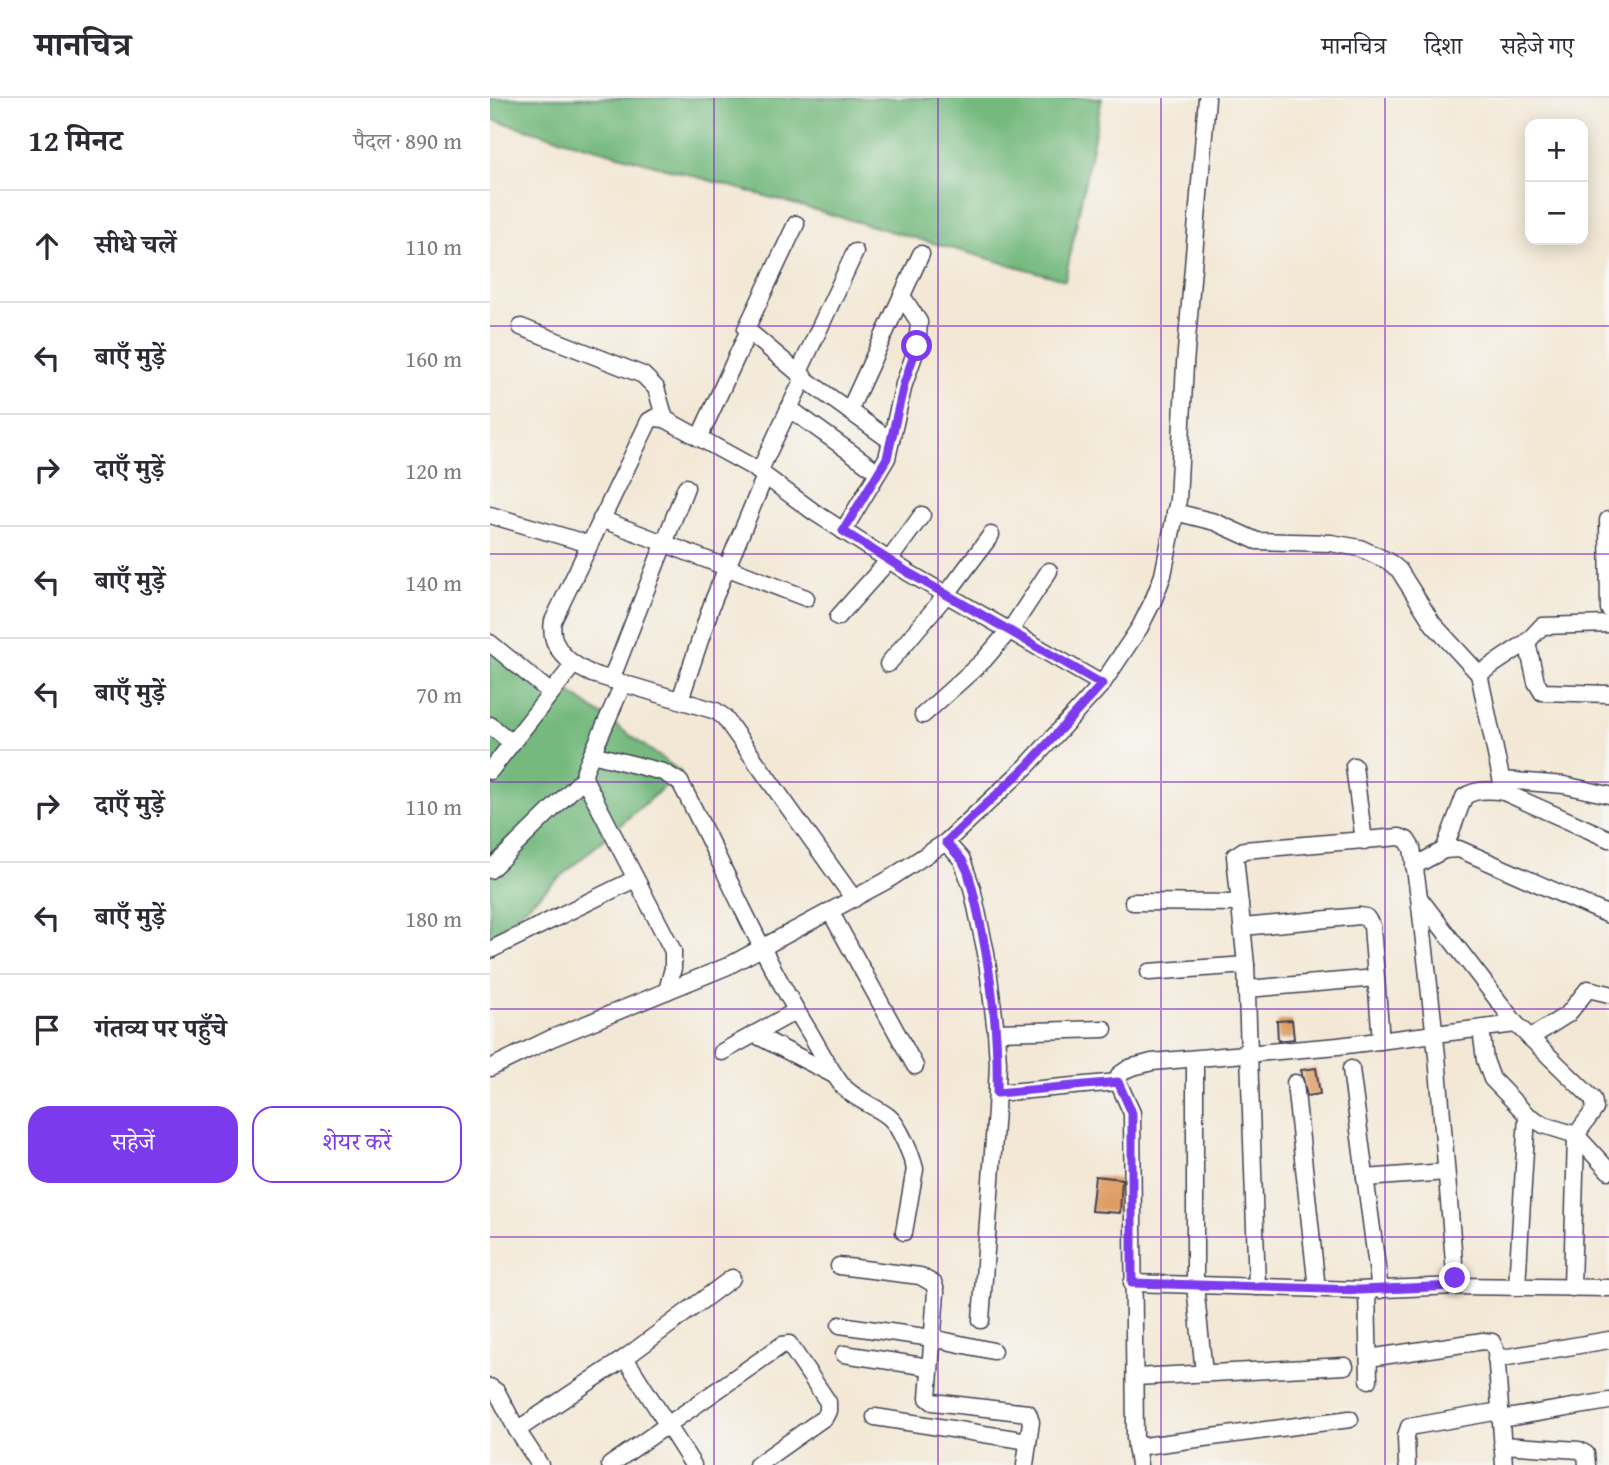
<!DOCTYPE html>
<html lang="hi">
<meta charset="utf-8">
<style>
:root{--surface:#fff;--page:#f2f2f3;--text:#2b2b33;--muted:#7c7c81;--line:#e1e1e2;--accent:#7c3aed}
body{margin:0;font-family:"Gentium Book Plus","Noto Serif Devanagari",serif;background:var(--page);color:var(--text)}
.controls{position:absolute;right:21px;top:21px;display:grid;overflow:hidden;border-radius:14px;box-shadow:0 4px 18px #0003}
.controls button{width:63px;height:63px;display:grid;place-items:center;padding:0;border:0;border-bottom:2px solid var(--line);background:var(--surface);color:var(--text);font:35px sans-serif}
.stop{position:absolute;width:21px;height:21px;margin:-16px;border:5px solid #7c3aed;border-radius:50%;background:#fff}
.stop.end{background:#7c3aed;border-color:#fff;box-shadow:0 2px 7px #0008}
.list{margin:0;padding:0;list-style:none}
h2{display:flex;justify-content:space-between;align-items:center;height:91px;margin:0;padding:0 28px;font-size:30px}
h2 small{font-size:23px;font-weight:400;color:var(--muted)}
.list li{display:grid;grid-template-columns:46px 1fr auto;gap:21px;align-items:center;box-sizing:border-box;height:112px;padding:0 28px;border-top:2px solid var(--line)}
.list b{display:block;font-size:26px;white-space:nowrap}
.list em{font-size:23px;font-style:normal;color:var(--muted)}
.actions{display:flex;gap:14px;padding:21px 28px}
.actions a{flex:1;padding:16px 0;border:2px solid var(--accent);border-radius:21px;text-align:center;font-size:24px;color:var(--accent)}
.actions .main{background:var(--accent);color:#fff}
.icon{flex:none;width:38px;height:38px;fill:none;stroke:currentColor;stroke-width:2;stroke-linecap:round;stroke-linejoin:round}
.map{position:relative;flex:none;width:1119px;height:1367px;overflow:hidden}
header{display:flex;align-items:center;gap:42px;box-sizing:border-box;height:98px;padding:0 35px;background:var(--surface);border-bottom:2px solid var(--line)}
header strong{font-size:33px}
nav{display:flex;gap:38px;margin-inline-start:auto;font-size:24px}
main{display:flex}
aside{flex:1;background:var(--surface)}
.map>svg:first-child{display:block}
.forest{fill:#74b97e;stroke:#4b6e5c;stroke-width:2}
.building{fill:#de9b61}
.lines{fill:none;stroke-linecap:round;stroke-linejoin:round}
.minor-casing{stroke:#414052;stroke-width:19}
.minor{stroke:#fff;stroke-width:16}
.route{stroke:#7c3aed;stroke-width:9}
.grid{fill:none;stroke:#7b2cbf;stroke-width:2;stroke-opacity:0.55}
</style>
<header>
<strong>मानचित्र</strong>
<nav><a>मानचित्र</a><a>दिशा</a><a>सहेजे गए</a></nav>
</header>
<main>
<aside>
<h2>12 मिनट<small>पैदल · 890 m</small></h2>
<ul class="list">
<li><svg class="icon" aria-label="ahead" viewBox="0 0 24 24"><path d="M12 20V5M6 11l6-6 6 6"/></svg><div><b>सीधे चलें</b></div><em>110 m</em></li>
<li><svg class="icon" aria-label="left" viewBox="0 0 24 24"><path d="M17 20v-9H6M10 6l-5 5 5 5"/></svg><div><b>बाएँ मुड़ें</b></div><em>160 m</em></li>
<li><svg class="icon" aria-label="right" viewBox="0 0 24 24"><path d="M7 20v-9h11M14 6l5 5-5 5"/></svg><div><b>दाएँ मुड़ें</b></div><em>120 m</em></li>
<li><svg class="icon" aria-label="left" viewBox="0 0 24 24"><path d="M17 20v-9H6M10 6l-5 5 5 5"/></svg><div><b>बाएँ मुड़ें</b></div><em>140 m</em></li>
<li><svg class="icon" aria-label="left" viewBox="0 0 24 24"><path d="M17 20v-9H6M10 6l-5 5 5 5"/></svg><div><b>बाएँ मुड़ें</b></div><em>70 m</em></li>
<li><svg class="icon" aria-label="right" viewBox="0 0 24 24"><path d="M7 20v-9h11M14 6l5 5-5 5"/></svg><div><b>दाएँ मुड़ें</b></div><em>110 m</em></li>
<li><svg class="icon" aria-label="left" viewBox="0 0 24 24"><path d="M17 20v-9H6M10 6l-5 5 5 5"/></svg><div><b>बाएँ मुड़ें</b></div><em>180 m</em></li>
<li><svg class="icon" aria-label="arrive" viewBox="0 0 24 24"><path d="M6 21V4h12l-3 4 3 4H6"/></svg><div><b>गंतव्य पर पहुँचे</b></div></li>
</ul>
<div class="actions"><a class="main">सहेजें</a><a>शेयर करें</a></div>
</aside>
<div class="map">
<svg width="1119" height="1367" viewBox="0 0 1119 1367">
<rect width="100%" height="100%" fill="#f6f6f2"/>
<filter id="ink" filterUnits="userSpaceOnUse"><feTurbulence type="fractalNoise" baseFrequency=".0143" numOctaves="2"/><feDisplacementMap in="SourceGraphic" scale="14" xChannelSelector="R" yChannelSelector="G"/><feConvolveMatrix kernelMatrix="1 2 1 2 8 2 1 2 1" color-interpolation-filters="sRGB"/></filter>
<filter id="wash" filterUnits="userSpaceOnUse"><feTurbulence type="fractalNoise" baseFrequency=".00686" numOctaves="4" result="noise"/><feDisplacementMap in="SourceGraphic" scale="28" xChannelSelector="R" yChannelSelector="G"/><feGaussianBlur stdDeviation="1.57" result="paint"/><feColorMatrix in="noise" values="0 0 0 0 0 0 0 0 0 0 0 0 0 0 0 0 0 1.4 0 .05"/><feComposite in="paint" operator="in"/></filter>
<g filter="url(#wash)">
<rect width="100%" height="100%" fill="#f3e8d6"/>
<g class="forest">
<polygon points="0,0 612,0 575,182 0,21"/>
<polygon points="0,537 191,674 0,840"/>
</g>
<g id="blocks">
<g class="building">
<polygon points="802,922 804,941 788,943 787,923"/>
<polygon points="826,970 830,996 817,998 811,972"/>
<polygon points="605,1078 632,1081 630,1115 601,1113"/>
</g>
</g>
</g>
<g filter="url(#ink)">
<use href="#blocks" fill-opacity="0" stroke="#414052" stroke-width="2"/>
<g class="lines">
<g class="minor-casing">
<g id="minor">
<polyline points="306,126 256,231 319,284 401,343"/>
<polyline points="31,229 153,277 166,290 175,321"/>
<polyline points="309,274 365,154"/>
<polyline points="299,310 388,374"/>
<polyline points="359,313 431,156"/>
<polyline points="209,340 258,234"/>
<polyline points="269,374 314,279"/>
<polyline points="685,414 725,424 767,443 841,445 870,450 898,463 909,472 943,526 989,576 1014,694"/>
<polyline points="0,417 99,446"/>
<polyline points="111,421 316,500"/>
<polyline points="1118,422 1119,511"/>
<polyline points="353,433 397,360 414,286 427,249 429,224 412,198"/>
<polyline points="348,519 399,462 432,417"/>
<polyline points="1037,544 1046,584 1052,594 1119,596"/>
<polyline points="0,545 61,595"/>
<polyline points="398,566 456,497 501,437"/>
<polyline points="989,576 1037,544 1052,528 1119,526"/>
<polyline points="121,582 196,389"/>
<polyline points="133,586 95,672 94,680 183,853 183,870 177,893"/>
<polyline points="190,602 223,503 275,378"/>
<polyline points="433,617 494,562 523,528 559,473"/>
<polyline points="0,627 22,645"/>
<path d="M102,656l71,18 17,10c44,84 80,171 130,251 10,17 19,35 31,51 12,15 33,21 48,33 10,8 23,39 26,52l-11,63"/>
<polyline points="864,668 874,743"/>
<polyline points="0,673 84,566"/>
<polyline points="1012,682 1074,687 1119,697"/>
<polyline points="456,744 472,762 482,790 496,855 506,934 508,965 506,1012 491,1222"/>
<path d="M954,752l20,-53c10,-8 28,-7 40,-5l105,47"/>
<polyline points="924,768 954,752 969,751 1119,817"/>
<polyline points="0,772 94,680"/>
<path d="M364,801l-130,-182 -8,-6 -124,-37c-22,-10 -44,-26 -39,-53l96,-200 5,-3 11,1 89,49 60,44 95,61 193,111"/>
<polyline points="930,801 1026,926 1103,1001 1105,1011 1086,1037 1119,1073"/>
<polyline points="643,804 750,805"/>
<polyline points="340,813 425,968"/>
<polyline points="753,829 870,818 876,819 882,828 891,943"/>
<polyline points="0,852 145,781"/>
<polyline points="659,874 756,867"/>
<polyline points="757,891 886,880"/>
<polyline points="991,931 995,962 1002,981 1037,1017 1054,1027 1086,1037 1082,1190"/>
<polyline points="506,934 614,931"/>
<polyline points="264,936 344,977"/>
<polyline points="1040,940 1078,916 1098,891 1119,896"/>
<polyline points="232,954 306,913"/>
<polyline points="705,961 705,1187 714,1275"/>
<polyline points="0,970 62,940 238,868 396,783 456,744 537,668 612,586 650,529 663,503 673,477 688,402 695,266 717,0"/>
<polyline points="861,971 890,1192"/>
<polyline points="805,985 827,1191"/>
<polyline points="507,995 628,984"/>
<polyline points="875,1080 956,1074"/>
<polyline points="349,1168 430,1178 444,1186 446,1194 438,1300 443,1304 538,1315 541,1324 535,1367"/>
<polyline points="642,1185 869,1192 966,1188 1119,1190"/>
<polyline points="767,1189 756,867 745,758 754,752 910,739 917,742 922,750 929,799 947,958 966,1188"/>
<polyline points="1027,1189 1037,1017"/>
<polyline points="877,1192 879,1282"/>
<polyline points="350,1227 442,1240 503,1253"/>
<polyline points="354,1256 439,1269"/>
<polyline points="135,1260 203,1367"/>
<polyline points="879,1260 993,1243 1002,1244 1006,1253 1014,1367"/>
<polyline points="1006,1261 1119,1242"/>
<polyline points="645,1279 855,1268"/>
<polyline points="0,1289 7,1294 27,1332 50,1367"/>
<polyline points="385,1319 538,1343"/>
<polyline points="1011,1321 1119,1303"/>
<polyline points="27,1332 135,1260 242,1180"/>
<polyline points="1012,1347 1089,1352 1096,1356 1097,1367"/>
<polyline points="646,1349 860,1321"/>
<polyline points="120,1367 292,1247 299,1246 338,1304 338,1313 335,1319 267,1367"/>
<polyline points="649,1367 645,1340 642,1015 628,984 629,977 639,970 662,964 848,948 1026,926"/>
<polyline points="917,1367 916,1338 919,1329 1010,1313"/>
</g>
</g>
<use href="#minor" class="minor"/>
</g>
</g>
<g class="lines" filter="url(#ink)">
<path class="route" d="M427,248l-13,38 -17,74 -44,73 66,42 193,111 -75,82 -81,76 16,18 6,12c19,71 31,147 29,221l121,-11 14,31v170l227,7 97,-4 -1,-8"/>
</g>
<path class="grid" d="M224,0v1367M448,0v1367M671,0v1367M895,0v1367M0,228h1119M0,456h1119M0,684h1119M0,911h1119M0,1139h1119"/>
</svg>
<div class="controls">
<button>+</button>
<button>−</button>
</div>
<div class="stop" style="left:427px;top:248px"></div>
<div class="stop end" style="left:965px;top:1180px"></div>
</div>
</main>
